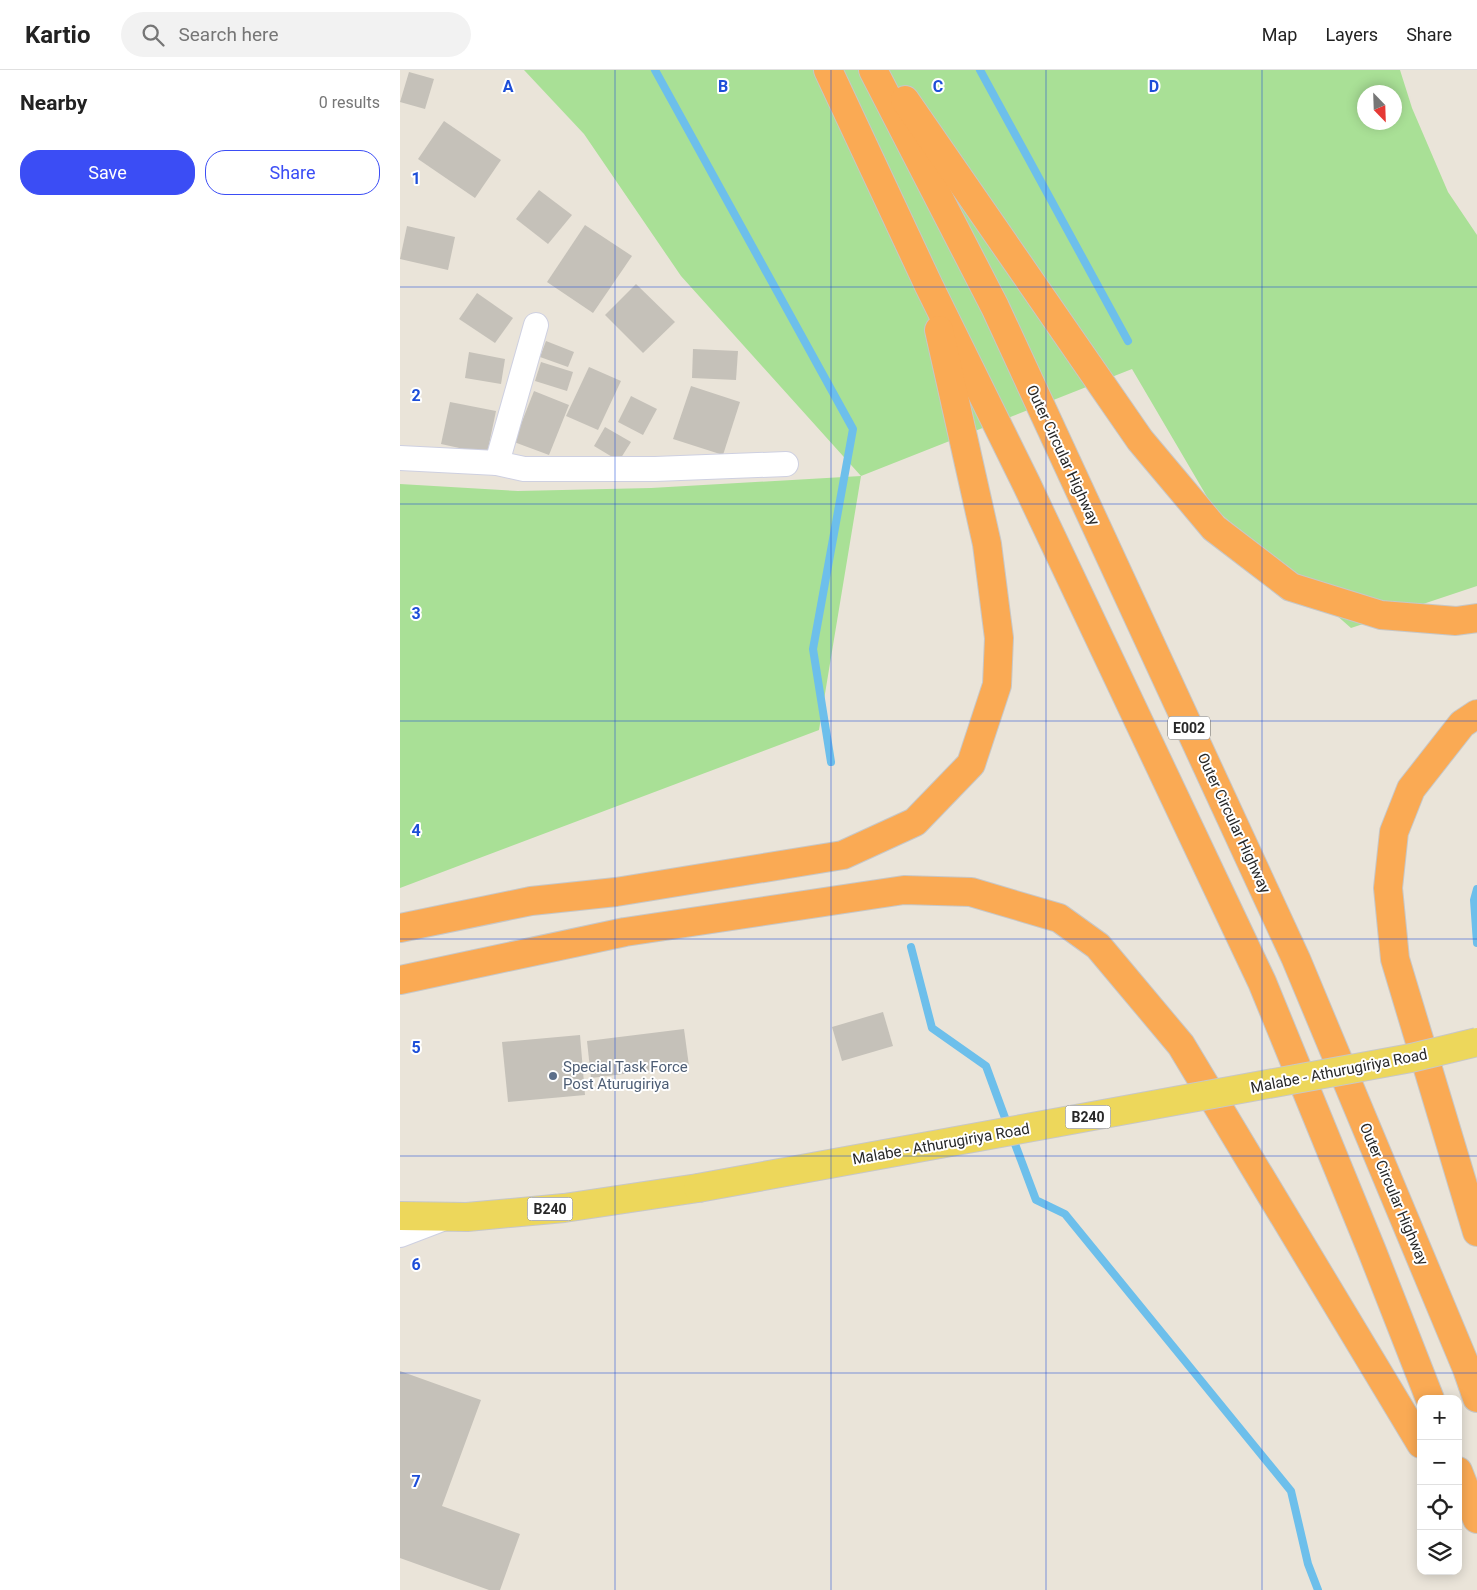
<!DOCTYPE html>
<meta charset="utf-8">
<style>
:root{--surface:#fff;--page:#f2f2f2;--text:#222;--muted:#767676;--line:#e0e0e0;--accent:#3b4df5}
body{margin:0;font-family:Roboto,sans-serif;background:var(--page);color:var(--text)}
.controls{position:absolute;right:15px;bottom:15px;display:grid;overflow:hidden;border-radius:10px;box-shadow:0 2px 12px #0003}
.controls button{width:45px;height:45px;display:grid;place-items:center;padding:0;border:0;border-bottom:1px solid var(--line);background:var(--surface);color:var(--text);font:25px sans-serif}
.compass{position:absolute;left:957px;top:15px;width:45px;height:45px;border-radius:50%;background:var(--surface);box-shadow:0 2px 12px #0003;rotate:157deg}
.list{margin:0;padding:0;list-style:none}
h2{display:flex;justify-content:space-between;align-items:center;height:65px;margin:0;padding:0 20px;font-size:21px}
h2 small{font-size:16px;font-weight:400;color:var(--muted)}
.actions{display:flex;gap:10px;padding:15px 20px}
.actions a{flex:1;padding:11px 0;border:1px solid var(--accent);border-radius:20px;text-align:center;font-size:18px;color:var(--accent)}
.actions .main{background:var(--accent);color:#fff}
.icon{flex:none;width:28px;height:28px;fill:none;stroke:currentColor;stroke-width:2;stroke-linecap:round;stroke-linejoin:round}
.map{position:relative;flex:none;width:1077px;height:1520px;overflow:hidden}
header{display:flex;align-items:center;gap:30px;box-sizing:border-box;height:70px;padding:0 25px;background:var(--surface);border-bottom:1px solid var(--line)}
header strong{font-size:24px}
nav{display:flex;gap:28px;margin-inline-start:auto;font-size:18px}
.search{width:350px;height:45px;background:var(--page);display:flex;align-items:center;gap:12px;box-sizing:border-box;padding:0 18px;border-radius:28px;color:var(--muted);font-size:19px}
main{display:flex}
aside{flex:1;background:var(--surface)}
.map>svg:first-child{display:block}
.green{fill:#a9e096;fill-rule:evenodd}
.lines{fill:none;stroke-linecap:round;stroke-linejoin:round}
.stream{stroke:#6dbfeb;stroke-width:8}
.building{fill:#c5c1b9}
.minor-casing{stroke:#ced0e1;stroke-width:26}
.primary-casing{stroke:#c7c7c7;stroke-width:30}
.motorway-casing{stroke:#c7c7c7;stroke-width:30}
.minor{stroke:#fff;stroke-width:24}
.primary{stroke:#edd75b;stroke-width:28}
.motorway{stroke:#faaa54;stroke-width:28}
.primary-bridge-casing{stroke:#c7c7c7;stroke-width:30;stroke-linecap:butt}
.primary-bridge{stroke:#edd75b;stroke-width:28}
.grid{fill:none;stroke:#1d4ed8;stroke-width:1;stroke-opacity:0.55}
.service-dot{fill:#5c6f8a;stroke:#fff;stroke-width:2}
.labels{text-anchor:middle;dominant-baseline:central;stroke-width:4;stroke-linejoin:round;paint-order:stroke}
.shield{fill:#fff;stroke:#686868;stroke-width:1}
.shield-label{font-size:14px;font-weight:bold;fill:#282828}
.street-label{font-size:15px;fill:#282828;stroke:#fff}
.service-label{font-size:15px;fill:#4e5e75;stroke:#fff;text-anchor:start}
.grid-label{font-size:16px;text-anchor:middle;font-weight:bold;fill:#1d4ed8;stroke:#fff;stroke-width:4;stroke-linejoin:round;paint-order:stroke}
</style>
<header>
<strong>Kartio</strong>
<div class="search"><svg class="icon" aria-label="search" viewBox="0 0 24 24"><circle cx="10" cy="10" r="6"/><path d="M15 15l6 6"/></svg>Search here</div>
<nav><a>Map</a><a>Layers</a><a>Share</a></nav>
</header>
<main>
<aside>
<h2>Nearby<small>0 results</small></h2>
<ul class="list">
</ul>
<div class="actions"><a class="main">Save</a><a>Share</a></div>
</aside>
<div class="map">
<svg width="1077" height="1520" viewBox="0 0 1077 1520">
<rect width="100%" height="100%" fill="#eae4d9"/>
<path class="green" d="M124,0h876l12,38 36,84 29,43v351l-126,42 -138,-121 -81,-138 -271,107 -42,254 -419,158v-404l118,7 133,-3 210,-12 -180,-200 -97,-142zM964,22h30v30h-30z"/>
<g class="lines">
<g class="stream">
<polyline points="255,0 453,359 413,579 431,692"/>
<polyline points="580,0 728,271"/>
<polyline points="1077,819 1074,830 1077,873"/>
<polyline points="511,877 532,958 586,996 608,1056"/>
<polyline points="612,1066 636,1130 665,1144 891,1421 908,1494 918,1520"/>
</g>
</g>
<g class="building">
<polygon points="9,2 34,9 25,39 0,32"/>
<polygon points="44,51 101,90 75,128 18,89"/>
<polygon points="139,120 172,145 148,174 116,149"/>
<polygon points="185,155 232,186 193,243 147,212"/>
<polygon points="7,156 55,167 48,200 0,189"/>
<polygon points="236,214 275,252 243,283 205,245"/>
<polygon points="77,223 113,248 95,273 59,249"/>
<polygon points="146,271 174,282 168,297 140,287"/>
<polygon points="293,279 338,281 336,310 292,308"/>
<polygon points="69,282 105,289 101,314 65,308"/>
<polygon points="141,292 173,302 167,321 135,311"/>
<polygon points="189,297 221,311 198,360 166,346"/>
<polygon points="291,316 340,332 323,385 273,369"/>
<polygon points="134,321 169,335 149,385 114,372"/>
<polygon points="231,326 257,339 243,365 218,352"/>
<polygon points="50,332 96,341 87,384 41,374"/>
<polygon points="205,357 231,372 219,391 194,376"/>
<polygon points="483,942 493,976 442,991 432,957"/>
<polygon points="284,959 289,996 191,1008 187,971"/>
<polygon points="180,965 185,1025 108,1032 102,972"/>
<polygon points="0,1301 81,1330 42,1436 120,1464 100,1520 89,1520 0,1488"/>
</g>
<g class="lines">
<g class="minor-casing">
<g id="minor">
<polyline points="0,388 97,393 124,399 255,399 386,394"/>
<polyline points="97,393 136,255"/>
<polyline points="0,1165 42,1149"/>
</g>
</g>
<g class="primary-casing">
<polyline id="primary" points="0,1146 67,1147 164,1138 298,1118"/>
</g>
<g class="motorway-casing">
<g id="motorway">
<polyline points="428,0 529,216 626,413 862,912 972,1181 1030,1329"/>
<polyline points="473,0 595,237 896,889 1067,1299 1077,1328"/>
<polyline points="505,30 740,370 814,458 891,517 981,545 1056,551 1077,548"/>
<polyline points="1077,644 1062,654 1011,719 994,762 988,818 995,889 1077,1162"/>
<polyline points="0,858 131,831 216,822 443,785 515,752 571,694 597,615 599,568 587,474 539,260"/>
<polyline points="0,910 225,862 504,820 571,822 659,848 698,876 781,975 1021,1374"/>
<polyline points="1058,1401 1077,1449"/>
</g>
</g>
<use href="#minor" class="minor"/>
<use href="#primary" class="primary"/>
<use href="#motorway" class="motorway"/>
<g class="primary-bridge-casing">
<polyline id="primary-bridge" points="298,1118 1011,988 1077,972"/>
</g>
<use href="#primary-bridge" class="primary-bridge"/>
</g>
<path class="grid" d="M215,0v1520M431,0v1520M646,0v1520M862,0v1520M0,217h1077M0,434h1077M0,651h1077M0,869h1077M0,1086h1077M0,1303h1077"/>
<circle class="service-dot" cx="153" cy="1006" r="5"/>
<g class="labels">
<g class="shield">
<rect x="768" y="646.5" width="42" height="23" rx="4"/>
<rect x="665.5" y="1035.5" width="45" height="23" rx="4"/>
<rect x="127.5" y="1127.5" width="45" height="23" rx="4"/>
</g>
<g class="shield-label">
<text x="789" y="658">E002</text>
<text x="688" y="1047">B240</text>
<text x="150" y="1139">B240</text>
</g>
<g class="street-label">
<text transform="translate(663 385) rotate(65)">Outer Circular Highway</text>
<text transform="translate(834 753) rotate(65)">Outer Circular Highway</text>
<text transform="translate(939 1001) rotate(-11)">Malabe - Athurugiriya Road</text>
<text transform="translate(541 1074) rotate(-10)">Malabe - Athurugiriya Road</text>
<text transform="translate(994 1124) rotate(67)">Outer Circular Highway</text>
</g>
<g class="service-label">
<text x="163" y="997">Special Task Force<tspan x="163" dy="17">Post Aturugiriya</tspan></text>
</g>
</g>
<g class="grid-label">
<text x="108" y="22">A</text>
<text x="323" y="22">B</text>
<text x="538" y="22">C</text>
<text x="754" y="22">D</text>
<text x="16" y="114">1</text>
<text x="16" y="331">2</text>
<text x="16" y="549">3</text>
<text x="16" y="766">4</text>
<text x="16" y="983">5</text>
<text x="16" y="1200">6</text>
<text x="16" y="1417">7</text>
</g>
</svg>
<div class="controls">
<button>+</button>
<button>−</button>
<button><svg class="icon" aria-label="locate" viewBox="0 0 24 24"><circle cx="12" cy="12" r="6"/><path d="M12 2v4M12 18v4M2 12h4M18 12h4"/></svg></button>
<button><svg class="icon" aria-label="layers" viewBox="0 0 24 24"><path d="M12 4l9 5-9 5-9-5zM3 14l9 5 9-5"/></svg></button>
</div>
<svg class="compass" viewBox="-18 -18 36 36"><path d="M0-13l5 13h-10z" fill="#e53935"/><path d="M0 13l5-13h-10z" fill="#767676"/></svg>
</div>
</main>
